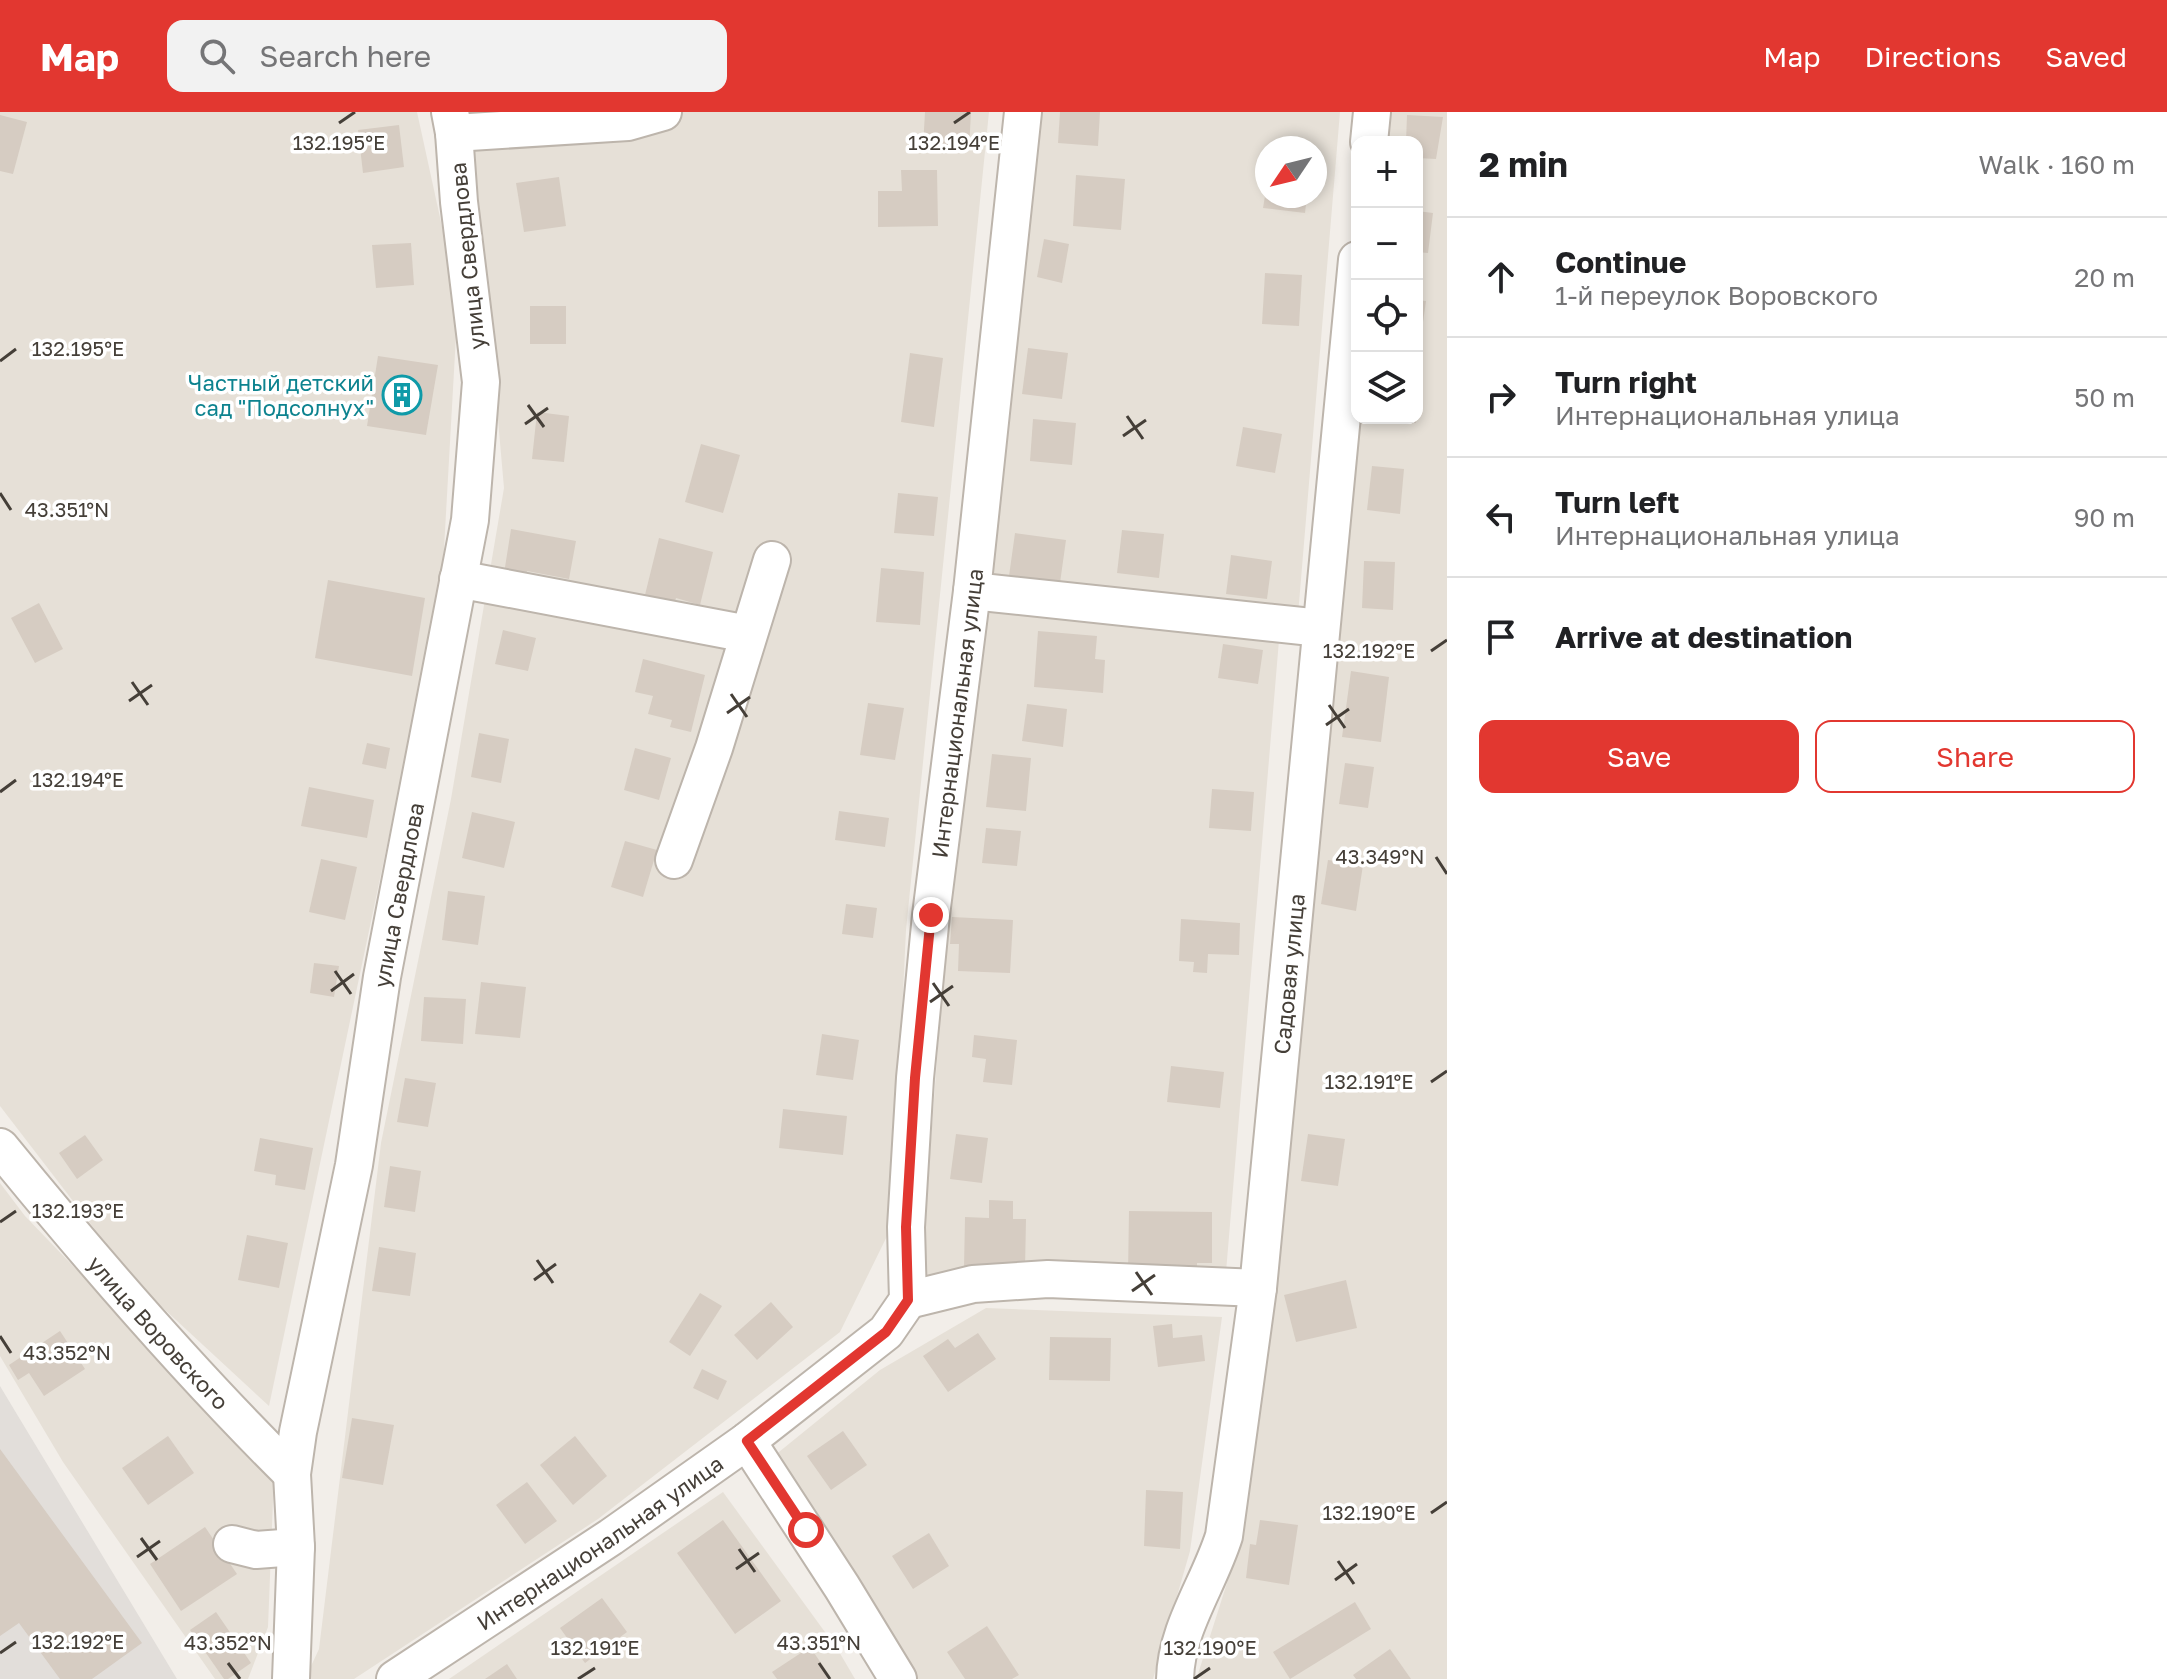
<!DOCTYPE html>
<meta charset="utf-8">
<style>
:root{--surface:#fff;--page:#f2f2f2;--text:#202124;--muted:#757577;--line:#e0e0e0;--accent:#e23730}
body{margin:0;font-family:"Golos Text",sans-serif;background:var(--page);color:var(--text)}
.controls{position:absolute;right:24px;top:24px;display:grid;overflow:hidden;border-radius:16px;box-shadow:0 4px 12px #0003}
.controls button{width:72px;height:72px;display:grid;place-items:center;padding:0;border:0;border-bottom:2px solid var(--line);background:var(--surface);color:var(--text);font:40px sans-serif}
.compass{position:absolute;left:1255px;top:24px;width:72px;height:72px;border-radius:50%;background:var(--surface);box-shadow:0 4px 12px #0003;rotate:235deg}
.stop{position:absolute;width:24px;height:24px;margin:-18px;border:6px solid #e23730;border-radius:50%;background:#fff}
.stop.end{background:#e23730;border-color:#fff;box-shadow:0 2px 8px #0008}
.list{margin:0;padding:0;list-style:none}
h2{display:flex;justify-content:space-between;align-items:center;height:104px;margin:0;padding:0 32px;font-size:34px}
h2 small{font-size:26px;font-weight:400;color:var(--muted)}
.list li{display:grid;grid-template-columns:52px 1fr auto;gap:24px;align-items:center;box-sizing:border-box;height:120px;padding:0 32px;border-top:2px solid var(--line)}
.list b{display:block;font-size:30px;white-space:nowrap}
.list p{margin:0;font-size:26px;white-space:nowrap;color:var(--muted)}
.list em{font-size:26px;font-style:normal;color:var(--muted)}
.actions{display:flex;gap:16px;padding:24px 32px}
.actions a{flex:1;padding:18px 0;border:2px solid var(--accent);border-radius:16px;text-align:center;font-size:28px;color:var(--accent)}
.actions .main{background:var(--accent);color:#fff}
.icon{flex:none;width:44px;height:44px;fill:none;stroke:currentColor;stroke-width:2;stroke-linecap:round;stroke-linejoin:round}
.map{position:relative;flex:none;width:1447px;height:1567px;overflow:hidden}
header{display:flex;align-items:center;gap:48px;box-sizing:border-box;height:112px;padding:0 40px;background:var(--accent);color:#fff}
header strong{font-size:38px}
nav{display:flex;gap:44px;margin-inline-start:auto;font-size:28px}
.search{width:560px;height:72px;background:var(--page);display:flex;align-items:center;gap:20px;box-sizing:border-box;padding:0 28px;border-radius:16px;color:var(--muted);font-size:30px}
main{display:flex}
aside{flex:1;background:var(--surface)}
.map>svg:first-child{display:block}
.residential{fill:#e6e0d7;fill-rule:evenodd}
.industrial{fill:#e2deda}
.building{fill:#d6ccc2}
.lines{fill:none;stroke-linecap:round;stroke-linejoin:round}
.minor-casing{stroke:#bdb5ac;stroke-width:40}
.minor{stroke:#fff;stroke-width:36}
.route{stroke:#e23730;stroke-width:10}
.ticks{fill:none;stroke:#453f38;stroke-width:3}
.labels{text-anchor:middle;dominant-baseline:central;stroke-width:7;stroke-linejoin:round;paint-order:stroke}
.street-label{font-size:22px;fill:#453f38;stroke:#fff}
.culture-label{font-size:22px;fill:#0d838f;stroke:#fff;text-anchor:end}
.ticks-label{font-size:20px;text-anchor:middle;fill:#453f38;stroke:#fff;stroke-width:7;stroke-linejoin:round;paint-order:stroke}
</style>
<header>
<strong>Map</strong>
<div class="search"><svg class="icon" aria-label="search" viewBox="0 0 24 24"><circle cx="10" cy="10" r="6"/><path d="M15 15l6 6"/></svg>Search here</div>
<nav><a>Map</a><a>Directions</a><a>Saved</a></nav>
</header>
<main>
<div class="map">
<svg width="1447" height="1567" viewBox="0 0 1447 1567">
<rect width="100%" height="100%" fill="#f2eee9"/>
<g class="residential">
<polygon points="0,0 417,0 458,188 442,472 269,1294 136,1171 0,994"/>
<polygon points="471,0 989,0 906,818 892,1114 840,1220 598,1407 354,1567 305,1567 319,1537 381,1031 451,687 504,376"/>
<path d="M1034,0h306l-42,503 -306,-36 24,-298zM1267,36h48v48h-48z"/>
<polygon points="1383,0 1447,0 1447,1567 1201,1567 1198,1562 1241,1427 1357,306 1417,306 1417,30 1380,30"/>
<polygon points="986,500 1279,528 1225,1172 920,1172 949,790"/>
<polygon points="0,1071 25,1104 274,1363 268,1515 248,1567 215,1567 63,1350 0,1244"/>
<polygon points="986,1196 1222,1205 1190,1439 1153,1567 904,1567 774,1344 880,1258"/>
<polygon points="723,1380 838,1538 855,1567 449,1567"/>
</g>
<polygon class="industrial" points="0,1274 18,1304 177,1567 0,1567"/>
<g class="building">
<polygon points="925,0 971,0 969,38 923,35"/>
<polygon points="1060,0 1100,0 1098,34 1058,31"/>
<polygon points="0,3 27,10 13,62 0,59"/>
<polygon points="1407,3 1443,5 1436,47 1417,46 1417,30 1406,30"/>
<polygon points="399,13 404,55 363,61 358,18"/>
<polygon points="901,58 937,58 938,114 878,115 878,79 902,79"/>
<polygon points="1076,63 1125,67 1121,118 1073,114"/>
<polygon points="559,65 566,114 524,120 516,71"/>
<polygon points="1265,84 1307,84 1305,101 1263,96"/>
<polygon points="1417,99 1433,101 1428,141 1417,140"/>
<polygon points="1044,127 1069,132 1062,171 1037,165"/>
<polygon points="411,131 414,173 376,176 372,133"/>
<polygon points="1265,161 1302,163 1299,214 1262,212"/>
<polygon points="1417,188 1426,189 1419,239 1417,239"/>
<rect x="530" y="194" width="36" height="38"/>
<polygon points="1028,236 1068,241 1062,287 1022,282"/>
<polygon points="910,241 943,246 934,315 901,310"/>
<polygon points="378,244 438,253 426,323 367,314"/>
<polygon points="537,300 569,304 564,350 532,347"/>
<polygon points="1379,306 1416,306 1416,311 1379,310"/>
<polygon points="1033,307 1076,311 1072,353 1030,349"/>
<polygon points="1243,315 1282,322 1275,361 1236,354"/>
<polygon points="701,332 740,343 723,401 685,390"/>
<polygon points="1372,354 1404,357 1400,402 1367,398"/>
<polygon points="898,381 938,385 934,424 894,421"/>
<polygon points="511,417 576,429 569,467 527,459 525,471 503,468"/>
<polygon points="1122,418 1164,422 1159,466 1117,461"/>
<polygon points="1015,421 1066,428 1060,471 1009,464"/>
<polygon points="659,426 713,440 700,493 676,486 672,499 643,491"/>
<polygon points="1231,443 1272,449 1267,487 1226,482"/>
<polygon points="1364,449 1395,450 1393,498 1362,496"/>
<polygon points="881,456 924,460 920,513 876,510"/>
<polygon points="328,468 425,486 412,564 315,546"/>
<polygon points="39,491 63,537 35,551 11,506"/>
<polygon points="503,518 536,526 528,559 495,552"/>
<polygon points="1038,519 1097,524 1095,547 1105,548 1103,581 1034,575"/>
<polygon points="1223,532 1263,538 1258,572 1218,566"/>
<polygon points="643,547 705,563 691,620 670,615 672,608 648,602 653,584 635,580"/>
<polygon points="1351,559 1389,565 1381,630 1342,625"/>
<polygon points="868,591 904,596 895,648 860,643"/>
<polygon points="1027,592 1067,597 1063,635 1022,629"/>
<polygon points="479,621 509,627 501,671 471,665"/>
<polygon points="367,631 390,636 386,657 362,652"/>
<polygon points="635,636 671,646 659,688 624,678"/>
<polygon points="992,642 1031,646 1026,699 986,695"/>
<polygon points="1345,651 1374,655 1368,696 1339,692"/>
<polygon points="309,675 374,688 367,726 301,714"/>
<polygon points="1212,677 1254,680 1251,719 1209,716"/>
<polygon points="839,699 889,706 885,735 835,728"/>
<polygon points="472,700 515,710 504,756 462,746"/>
<polygon points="986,716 1021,719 1017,754 982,751"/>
<polygon points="625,729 657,738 643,785 611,775"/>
<polygon points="321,747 357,755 345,808 309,800"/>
<polygon points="1328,748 1363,753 1356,799 1321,792"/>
<polygon points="448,779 485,784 478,833 442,828"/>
<polygon points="846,792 877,796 873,826 842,822"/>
<polygon points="952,805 1013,808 1010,861 958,859 959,832 950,832"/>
<polygon points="1181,807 1240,811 1239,843 1208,842 1207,861 1193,860 1194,850 1179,849"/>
<polygon points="314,851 339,854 334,885 310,881"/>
<polygon points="481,870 526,875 520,926 475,922"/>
<polygon points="424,885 466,887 463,932 421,929"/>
<polygon points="822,922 859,928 853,968 816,963"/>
<polygon points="974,923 1017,928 1012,973 983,970 986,947 972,945"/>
<polygon points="1171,954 1224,960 1220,996 1167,990"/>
<polygon points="405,966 436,971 428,1015 397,1010"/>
<polygon points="783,997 847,1004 843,1043 779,1036"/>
<polygon points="956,1022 988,1026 982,1071 950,1067"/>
<polygon points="1308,1022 1345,1027 1338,1074 1301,1069"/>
<polygon points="85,1023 103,1048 77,1067 59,1041"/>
<polygon points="260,1026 313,1036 305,1078 275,1073 276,1063 254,1059"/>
<polygon points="390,1054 421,1059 415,1100 384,1095"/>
<polygon points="989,1088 1013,1089 1013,1107 1026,1107 1025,1158 964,1156 965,1105 989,1106"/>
<polygon points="1129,1099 1212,1100 1212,1151 1197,1151 1197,1164 1128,1163"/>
<polygon points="247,1123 288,1131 279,1176 238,1168"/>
<polygon points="379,1135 416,1141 410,1184 372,1179"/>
<polygon points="1346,1168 1357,1216 1296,1230 1284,1183"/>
<polygon points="700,1181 722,1194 690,1244 669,1230"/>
<polygon points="771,1190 793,1215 757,1248 734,1223"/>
<polygon points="1172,1212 1173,1226 1202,1223 1205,1249 1158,1255 1153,1214"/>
<polygon points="60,1219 85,1257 44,1284 29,1261 18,1268 9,1253"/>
<polygon points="978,1221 996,1247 948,1280 923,1244 948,1227 955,1236"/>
<polygon points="1050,1225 1111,1226 1110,1269 1049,1268"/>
<polygon points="702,1257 727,1269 718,1288 693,1276"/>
<polygon points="352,1306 394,1313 383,1373 342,1366"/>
<polygon points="843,1319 867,1353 831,1378 807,1344"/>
<polygon points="168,1324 194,1361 148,1393 122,1356"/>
<polygon points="575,1324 607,1364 573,1393 540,1353"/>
<polygon points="0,1337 142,1531 92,1567 60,1567 19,1511 0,1524"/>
<polygon points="527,1370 557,1409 525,1432 496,1393"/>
<polygon points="1146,1378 1183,1380 1180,1437 1144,1434"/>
<polygon points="723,1408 781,1489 735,1522 677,1441"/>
<polygon points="1260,1408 1298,1413 1289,1473 1246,1466 1250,1432 1256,1433"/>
<polygon points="205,1415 237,1462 181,1499 150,1452"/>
<polygon points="929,1421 949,1454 913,1477 892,1444"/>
<polygon points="602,1486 627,1520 585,1551 560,1516"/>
<polygon points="1355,1490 1371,1517 1290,1567 1273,1540"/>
<polygon points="216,1500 251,1551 228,1567 224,1567 190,1518"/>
<polygon points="987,1514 1019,1563 1012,1567 965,1567 947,1540"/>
<polygon points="810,1535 830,1564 826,1567 777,1567 772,1560"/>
<polygon points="1390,1537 1411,1567 1356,1567 1353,1563"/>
<polygon points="507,1552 517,1567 485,1567"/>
</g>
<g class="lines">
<g class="minor-casing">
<g id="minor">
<polyline points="454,21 628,10 663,0"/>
<polyline points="1369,30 1372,0"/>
<polyline points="458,467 748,522"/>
<polyline points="972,479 1321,516"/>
<polyline points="674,748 714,636 772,448"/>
<path id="s1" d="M0,1035c93,114 188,224 292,327"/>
<polyline points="908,1188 973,1172 1048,1167 1258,1176"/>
<polyline points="747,1329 842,1475 898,1567"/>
<polyline points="232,1432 256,1438 296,1435"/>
<path id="s2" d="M291,1567l5,-132 -4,-73 6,-42 56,-267 28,-188 88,-457 11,-138 -22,-180 -5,-69 -4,-21"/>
<path id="s3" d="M395,1567l216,-142 136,-96 139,-109 22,-32 -2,-73 9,-149 16,-163 41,-324 51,-479"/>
<path id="s4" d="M1175,1567c1,-51 34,-95 49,-143l34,-248 99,-1028"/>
</g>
</g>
<use href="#minor" class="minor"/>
</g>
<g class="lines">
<polyline class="route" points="806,1418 747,1329 886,1220 908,1188 906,1115 915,966 931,803"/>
</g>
<path class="ticks" d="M339,11l16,-11M954,11l16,-11M0,249l16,-12M528,293l16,22M1127,304l16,23M525,312l23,-16M1123,324l23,-16M0,381l11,17M1431,539l16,-11M132,570l16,23M731,582l16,23M129,589l23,-16M1329,593l16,23M727,601l23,-16M1326,613l23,-16M0,680l16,-12M1436,745l11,17M335,859l16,23M933,871l16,23M331,879l23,-17M930,890l23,-16M1431,970l16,-11M0,1110l16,-11M537,1148l16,23M1136,1160l16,23M534,1168l22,-16M1132,1179l23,-16M0,1224l11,17M1431,1401l16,-11M141,1426l16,22M739,1437l16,23M137,1445l23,-16M1338,1449l16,23M736,1457l23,-16M1335,1468l22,-16M0,1541l16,-11M228,1551l12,16M819,1551l11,16M578,1567l17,-11M1194,1567l16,-11"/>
<defs>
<g id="building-ring" transform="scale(2)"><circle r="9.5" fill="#fff" stroke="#0f9aa8" stroke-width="1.5"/><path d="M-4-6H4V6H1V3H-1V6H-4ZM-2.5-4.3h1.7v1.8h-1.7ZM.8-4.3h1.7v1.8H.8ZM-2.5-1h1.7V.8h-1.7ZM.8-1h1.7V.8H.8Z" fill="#0f9aa8"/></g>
</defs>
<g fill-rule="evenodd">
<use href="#building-ring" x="402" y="283"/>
</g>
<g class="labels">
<g class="street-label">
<text transform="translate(467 144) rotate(-96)">улица Свердлова</text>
<text stroke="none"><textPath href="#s3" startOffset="1230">Интернациональная улица</textPath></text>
<text stroke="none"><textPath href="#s2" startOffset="794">улица Свердлова</textPath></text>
<text stroke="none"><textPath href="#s4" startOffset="718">Садовая улица</textPath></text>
<text stroke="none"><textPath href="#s1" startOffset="244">улица Воровского</textPath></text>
<text stroke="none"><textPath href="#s3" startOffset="246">Интернациональная улица</textPath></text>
</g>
<g class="culture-label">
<text x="374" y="270">Частный детский<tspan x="374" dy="25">сад "Подсолнух"</tspan></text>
</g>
</g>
<g class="ticks-label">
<text x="339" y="38">132.195°E</text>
<text x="954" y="38">132.194°E</text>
<text x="78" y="244">132.195°E</text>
<text x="67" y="405">43.351°N</text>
<text x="1369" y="546">132.192°E</text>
<text x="78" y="675">132.194°E</text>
<text x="1380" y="752">43.349°N</text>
<text x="1369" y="977">132.191°E</text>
<text x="78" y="1106">132.193°E</text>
<text x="67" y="1248">43.352°N</text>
<text x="1369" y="1408">132.190°E</text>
<text x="78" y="1537">132.192°E</text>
<text x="228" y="1538">43.352°N</text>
<text x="819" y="1538">43.351°N</text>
<text x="595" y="1543">132.191°E</text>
<text x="1210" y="1543">132.190°E</text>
</g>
</svg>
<div class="controls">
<button>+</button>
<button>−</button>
<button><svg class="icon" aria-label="locate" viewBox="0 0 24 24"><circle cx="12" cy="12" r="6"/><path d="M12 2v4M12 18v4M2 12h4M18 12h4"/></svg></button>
<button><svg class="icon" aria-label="layers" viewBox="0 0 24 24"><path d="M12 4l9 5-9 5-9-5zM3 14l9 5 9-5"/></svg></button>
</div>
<svg class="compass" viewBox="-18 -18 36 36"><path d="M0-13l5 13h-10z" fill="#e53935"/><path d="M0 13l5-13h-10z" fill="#757577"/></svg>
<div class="stop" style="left:806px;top:1418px"></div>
<div class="stop end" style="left:931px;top:803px"></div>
</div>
<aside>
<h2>2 min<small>Walk · 160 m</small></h2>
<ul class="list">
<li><svg class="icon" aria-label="ahead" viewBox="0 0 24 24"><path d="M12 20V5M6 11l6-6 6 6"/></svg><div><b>Continue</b><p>1-й переулок Воровского</p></div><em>20 m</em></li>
<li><svg class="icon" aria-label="right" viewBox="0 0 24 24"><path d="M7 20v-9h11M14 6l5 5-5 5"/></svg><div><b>Turn right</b><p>Интернациональная улица</p></div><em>50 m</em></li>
<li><svg class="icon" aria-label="left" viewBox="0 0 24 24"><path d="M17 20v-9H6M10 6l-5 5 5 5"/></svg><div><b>Turn left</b><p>Интернациональная улица</p></div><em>90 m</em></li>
<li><svg class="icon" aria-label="arrive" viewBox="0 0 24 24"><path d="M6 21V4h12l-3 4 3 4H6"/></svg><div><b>Arrive at destination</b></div></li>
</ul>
<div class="actions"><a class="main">Save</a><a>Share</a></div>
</aside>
</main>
